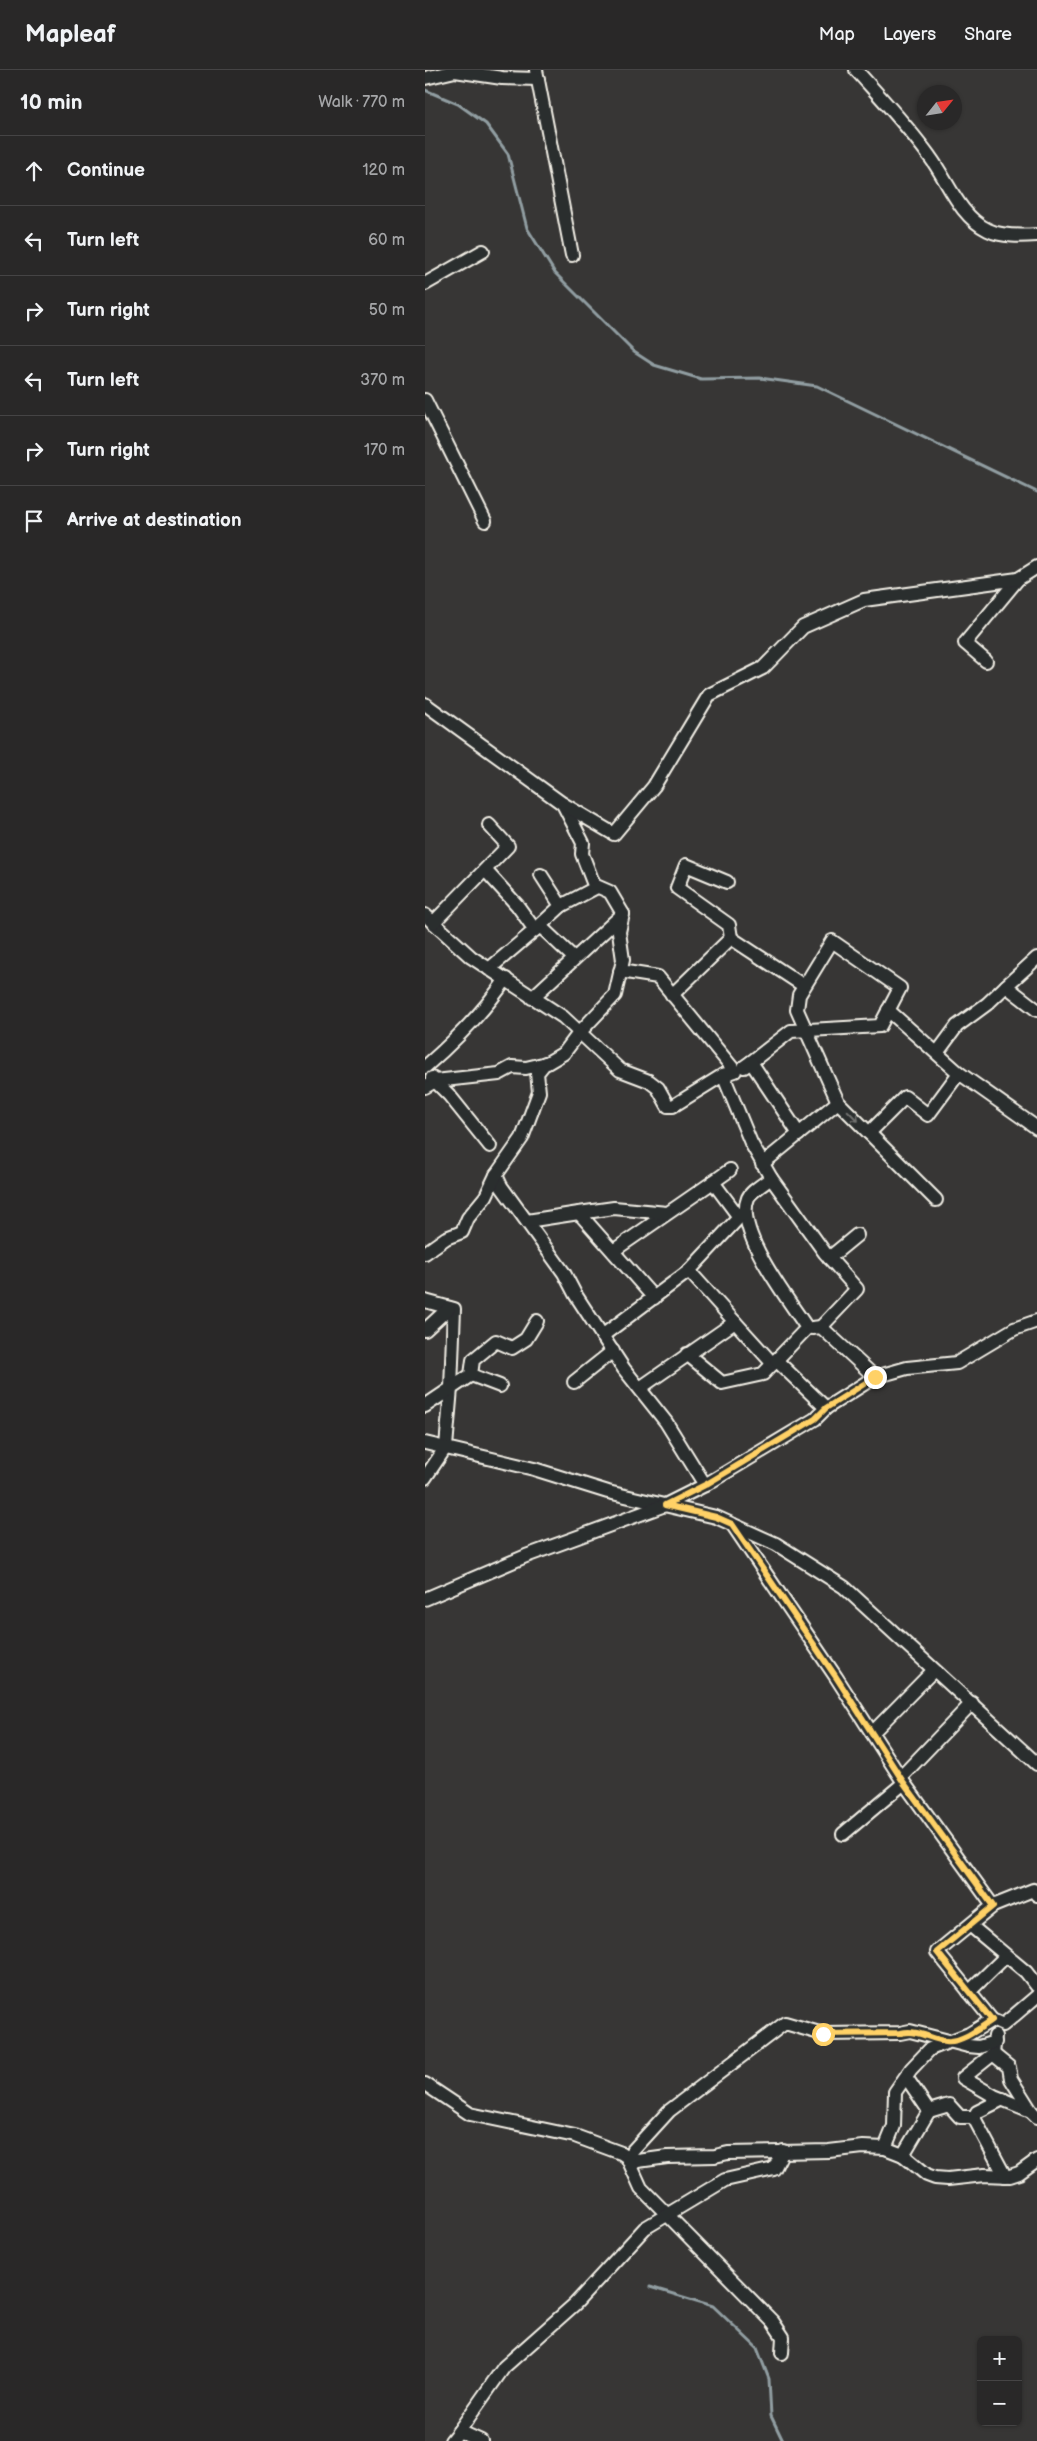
<!DOCTYPE html>
<meta charset="utf-8">
<style>
:root{--surface:#292828;--page:#313030;--text:#f1f3f6;--muted:#a5a6a8;--line:#454445}
body{margin:0;font-family:"Balsamiq Sans",sans-serif;background:var(--page);color:var(--text)}
.controls{position:absolute;right:15px;bottom:15px;display:grid;overflow:hidden;border-radius:8px;box-shadow:0 1px 4px #0004}
.controls button{width:45px;height:45px;display:grid;place-items:center;padding:0;border:0;border-bottom:1px solid var(--line);background:var(--surface);color:var(--text);font:25px sans-serif}
.compass{position:absolute;left:492px;top:15px;width:45px;height:45px;border-radius:50%;background:var(--surface);box-shadow:0 1px 4px #0004;rotate:60deg}
.stop{position:absolute;width:15px;height:15px;margin:-11px;border:4px solid #ffd166;border-radius:50%;background:#fff}
.stop.end{background:#ffd166;border-color:#fff;box-shadow:0 1px 5px #0008}
.list{margin:0;padding:0;list-style:none}
h2{display:flex;justify-content:space-between;align-items:center;height:65px;margin:0;padding:0 20px;font-size:21px}
h2 small{font-size:16px;font-weight:400;color:var(--muted)}
.list li{display:grid;grid-template-columns:32px 1fr auto;gap:15px;align-items:center;box-sizing:border-box;height:70px;padding:0 20px;border-top:1px solid var(--line)}
.list b{display:block;font-size:19px;white-space:nowrap}
.list em{font-size:16px;font-style:normal;color:var(--muted)}
.icon{flex:none;width:28px;height:28px;fill:none;stroke:currentColor;stroke-width:2;stroke-linecap:round;stroke-linejoin:round}
.map{position:relative;flex:none;width:612px;height:2371px;overflow:hidden}
header{display:flex;align-items:center;gap:30px;box-sizing:border-box;height:70px;padding:0 25px;background:var(--surface);border-bottom:1px solid var(--line)}
header strong{font-size:24px}
nav{display:flex;gap:28px;margin-inline-start:auto;font-size:18px}
main{display:flex}
aside{flex:1;background:var(--surface)}
.map>svg:first-child{display:block}
.lines{fill:none;stroke-linecap:round;stroke-linejoin:round}
.stream{stroke:#919ea2;stroke-width:3}
.minor-casing{stroke:#f4f1e8;stroke-width:16}
.minor{stroke:#2a2d2e;stroke-width:12}
.oneway{stroke:#71726f}
.route{stroke:#ffd166;stroke-width:6}
</style>
<header>
<strong>Mapleaf</strong>
<nav><a>Map</a><a>Layers</a><a>Share</a></nav>
</header>
<main>
<aside>
<h2>10 min<small>Walk · 770 m</small></h2>
<ul class="list">
<li><svg class="icon" aria-label="ahead" viewBox="0 0 24 24"><path d="M12 20V5M6 11l6-6 6 6"/></svg><div><b>Continue</b></div><em>120 m</em></li>
<li><svg class="icon" aria-label="left" viewBox="0 0 24 24"><path d="M17 20v-9H6M10 6l-5 5 5 5"/></svg><div><b>Turn left</b></div><em>60 m</em></li>
<li><svg class="icon" aria-label="right" viewBox="0 0 24 24"><path d="M7 20v-9h11M14 6l5 5-5 5"/></svg><div><b>Turn right</b></div><em>50 m</em></li>
<li><svg class="icon" aria-label="left" viewBox="0 0 24 24"><path d="M17 20v-9H6M10 6l-5 5 5 5"/></svg><div><b>Turn left</b></div><em>370 m</em></li>
<li><svg class="icon" aria-label="right" viewBox="0 0 24 24"><path d="M7 20v-9h11M14 6l5 5-5 5"/></svg><div><b>Turn right</b></div><em>170 m</em></li>
<li><svg class="icon" aria-label="arrive" viewBox="0 0 24 24"><path d="M6 21V4h12l-3 4 3 4H6"/></svg><div><b>Arrive at destination</b></div></li>
</ul>
</aside>
<div class="map">
<svg width="612" height="2371" viewBox="0 0 612 2371">
<rect width="100%" height="100%" fill="#373635"/>
<filter id="ink" filterUnits="userSpaceOnUse"><feTurbulence type="fractalNoise" baseFrequency=".02" numOctaves="2"/><feDisplacementMap in="SourceGraphic" scale="10" xChannelSelector="R" yChannelSelector="G"/><feConvolveMatrix kernelMatrix="1 2 1 2 8 2 1 2 1" color-interpolation-filters="sRGB"/></filter>
<g filter="url(#ink)">
<g class="lines">
<g class="stream">
<polyline points="0,20 33,34 61,54 83,84 102,158 130,203 209,282 229,295 276,309 335,308 392,316 612,422"/>
<polyline points="225,2217 288,2236 332,2278 344,2309 346,2346 358,2371"/>
</g>
<g class="minor-casing">
<g id="minor">
<polyline points="111,0 147,185"/>
<path d="M431,0c25,28 52,56 74,87 18,24 29,59 58,73 14,7 34,6 49,5"/>
<polyline points="0,8 30,1 77,8 113,9"/>
<polyline points="0,214 58,181"/>
<polyline points="0,330 60,451"/>
<polyline points="561,591 540,573 593,509 612,497"/>
<polyline points="0,634 138,734 158,773 157,784 169,815 185,822 198,844 194,862 198,890 190,925 154,963 139,983 122,993 101,998 87,997 74,1004 10,1011 0,1017"/>
<polyline points="138,734 189,764 229,716 284,625 338,598 378,557 439,530 593,509"/>
<polyline points="61,801 92,835 110,860 64,899"/>
<polyline points="302,812 261,795 252,818 304,855 306,868"/>
<polyline points="136,836 172,817"/>
<polyline points="0,845 46,887 138,947 195,1000 224,1011 233,1018 243,1036 248,1036 298,1005"/>
<polyline points="8,853 83,776 64,755"/>
<polyline points="115,856 149,888"/>
<polyline points="110,860 136,836 116,805"/>
<path d="M195,901l38,6 77,94 -12,4 28,68 20,35c-7,6 -20,13 -23,20 -14,33 41,102 59,130l-44,46 -41,9 -35,-29"/>
<polyline points="581,916 612,888"/>
<polyline points="247,925 306,868 379,916"/>
<polyline points="107,928 198,844"/>
<polyline points="512,983 532,956 562,934 581,916 612,940"/>
<polyline points="326,992 366,961 455,956 475,918 407,871 374,925 372,940 413,1032"/>
<path d="M0,997c31,-27 58,-54 81,-88"/>
<polyline points="319,997 326,992 374,1064"/>
<polyline points="534,1003 612,1058"/>
<polyline points="7,1008 24,1025 65,1076"/>
<polyline points="444,1063 480,1027 503,1045 534,1003 463,940"/>
<polyline points="337,1094 413,1032 511,1130"/>
<polyline points="71,1105 76,1116 139,1203 150,1224 199,1299 241,1352 280,1415"/>
<polyline points="346,1108 400,1183 432,1219 396,1257"/>
<polyline points="288,1112 305,1100"/>
<polyline points="102,1151 154,1143"/>
<polyline points="188,1181 288,1112 314,1147"/>
<polyline points="0,1183 21,1168 37,1162 43,1148 61,1126 71,1105 97,1068 114,1022 112,1003 120,993"/>
<polyline points="404,1188 432,1165"/>
<polyline points="264,1201 320,1141"/>
<polyline points="229,1228 154,1143 189,1138 242,1143"/>
<polyline points="0,1231 29,1239 26,1318 21,1377 0,1408"/>
<polyline points="387,1258 396,1257 450,1307"/>
<polyline points="0,1260 24,1238"/>
<polyline points="177,1266 264,1201 310,1252"/>
<polyline points="46,1305 75,1316"/>
<polyline points="149,1312 188,1281"/>
<polyline points="215,1318 310,1252 348,1294"/>
<polyline points="0,1336 46,1305 48,1290 71,1271 87,1278 101,1269 112,1251"/>
<polyline points="401,1338 450,1307 482,1298 532,1293 589,1259 612,1251"/>
<polyline points="0,1373 109,1399 183,1422 291,1447 351,1474 419,1517 612,1694"/>
<polyline points="307,1454 411,1607 479,1713 568,1836"/>
<polyline points="0,1529 101,1486 240,1435 280,1415 390,1349 401,1338 351,1290"/>
<polyline points="447,1663 509,1600"/>
<polyline points="476,1707 547,1633"/>
<polyline points="418,1764 479,1713"/>
<polyline points="612,1825 608,1820 568,1836 512,1882 567,1950 578,1955 612,1926"/>
<polyline points="546,1856 601,1902 612,1916"/>
<polyline points="544,1922 581,1886"/>
<polyline points="570,1966 568,1984 538,2008 569,2026 606,2041 612,2047"/>
<polyline points="568,1984 584,1997 586,2009 606,2041"/>
<polyline points="0,2014 45,2044 150,2066 196,2083 205,2089 213,2091 242,2087 290,2086 303,2083 404,2081 438,2077 460,2078 478,2085 502,2105 510,2108 523,2109 559,2105 585,2106 594,2103 612,2090"/>
<polyline points="578,2029 552,2042 549,2048 580,2106"/>
<polyline points="504,2041 524,2035 535,2047 549,2047"/>
<polyline points="460,2078 469,2056 470,2022 486,1999 505,1979 544,1964 567,1950"/>
<polyline points="478,2085 504,2041 481,2007"/>
<polyline points="357,2283 358,2267 348,2252 216,2118 202,2087 244,2041 360,1953 398,1964 475,1963 485,1961 543,1976 554,1977 570,1972"/>
<polyline points="34,2361 79,2297 150,2234 220,2158 300,2110 349,2099 358,2081"/>
<polyline points="26,2371 34,2361 56,2371"/>
</g>
</g>
<use href="#minor" class="minor"/>
</g>
<defs><path id="oneway-shaft" d="M-6 0H5M1.5-3L5.5 0L1.5 3" fill="none" stroke-width="1.6" stroke-linecap="round" stroke-linejoin="round" transform="scale(1.25)"/></defs>
<use class="oneway" href="#oneway-shaft" transform="translate(428 1046) rotate(45)"/>
</g>
<g class="lines" filter="url(#ink)">
<path class="route" d="M398,1964l78,-1c16,-4 29,6 45,8 15,2 34,-13 46,-21l-55,-68 56,-46 -89,-123 -68,-106 -104,-153 -16,-7 -51,-12 40,-20 110,-66 11,-11 49,-31"/>
</g>
</svg>
<div class="controls">
<button>+</button>
<button>−</button>
</div>
<svg class="compass" viewBox="-18 -18 36 36"><path d="M0-13l5 13h-10z" fill="#e53935"/><path d="M0 13l5-13h-10z" fill="#a5a6a8"/></svg>
<div class="stop" style="left:398px;top:1964px"></div>
<div class="stop end" style="left:450px;top:1307px"></div>
</div>
</main>
